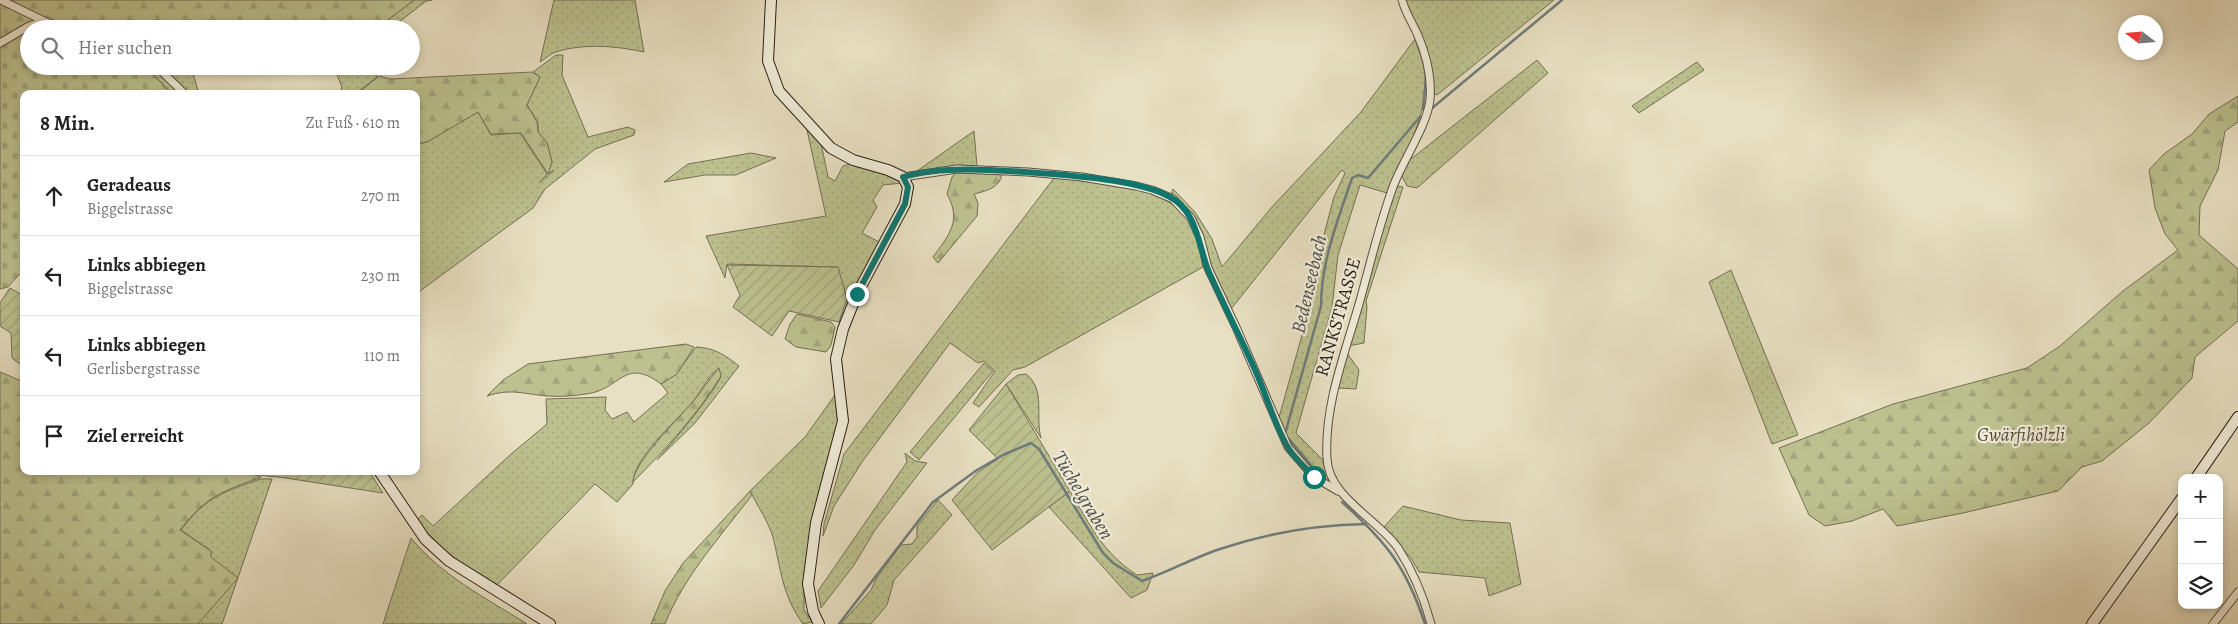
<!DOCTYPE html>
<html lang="de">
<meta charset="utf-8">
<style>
:root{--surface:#fff;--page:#f6f6f6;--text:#222;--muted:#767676;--line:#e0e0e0}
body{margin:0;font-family:Alegreya,serif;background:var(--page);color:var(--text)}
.controls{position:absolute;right:15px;bottom:15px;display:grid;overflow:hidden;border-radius:10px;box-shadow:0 2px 8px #0003}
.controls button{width:45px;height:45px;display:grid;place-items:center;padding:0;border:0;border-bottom:1px solid var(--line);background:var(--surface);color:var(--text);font:25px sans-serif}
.compass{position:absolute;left:2118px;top:15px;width:45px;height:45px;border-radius:50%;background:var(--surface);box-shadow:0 2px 8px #0003;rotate:286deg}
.stop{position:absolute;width:15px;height:15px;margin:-11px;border:4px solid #0f766e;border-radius:50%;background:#fff}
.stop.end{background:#0f766e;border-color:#fff;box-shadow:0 1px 5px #0008}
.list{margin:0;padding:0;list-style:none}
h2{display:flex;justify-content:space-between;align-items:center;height:65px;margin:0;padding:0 20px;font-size:21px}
h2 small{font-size:16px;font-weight:400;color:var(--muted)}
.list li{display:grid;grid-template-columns:32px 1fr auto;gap:15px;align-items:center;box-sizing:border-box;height:80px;padding:0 20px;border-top:1px solid var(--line)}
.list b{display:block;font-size:19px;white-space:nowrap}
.list p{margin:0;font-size:16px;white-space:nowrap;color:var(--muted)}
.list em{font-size:16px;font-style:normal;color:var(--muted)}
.icon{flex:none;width:28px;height:28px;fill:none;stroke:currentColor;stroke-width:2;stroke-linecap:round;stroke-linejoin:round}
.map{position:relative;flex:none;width:2238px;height:624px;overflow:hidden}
.search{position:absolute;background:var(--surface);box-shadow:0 2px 8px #0003;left:20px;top:20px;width:400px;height:55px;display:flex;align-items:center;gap:12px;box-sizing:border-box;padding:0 18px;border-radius:28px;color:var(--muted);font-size:19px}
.panel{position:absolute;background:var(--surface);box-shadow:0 2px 8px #0003;left:20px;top:90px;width:400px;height:385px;border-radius:10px}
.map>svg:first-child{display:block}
.grass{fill:url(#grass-dots);stroke:#737054}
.forest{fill:url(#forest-firs);stroke:#737054}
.cemetery{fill:url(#cemetery-stones);stroke:#737054}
.garden{fill:url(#garden-furrows);stroke:#737054}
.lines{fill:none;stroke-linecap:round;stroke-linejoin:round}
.stream{stroke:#6f7c7c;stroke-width:2.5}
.street-casing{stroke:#5a4e42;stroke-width:9}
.secondary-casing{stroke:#2a1e18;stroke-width:12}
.street{stroke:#f0ebd7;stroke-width:7}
.secondary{stroke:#f0ebd7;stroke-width:10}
.route{stroke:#0f766e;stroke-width:6}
.labels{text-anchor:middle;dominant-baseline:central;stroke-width:4.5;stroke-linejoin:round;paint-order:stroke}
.street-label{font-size:19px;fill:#2a1e18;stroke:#f0ebd7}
.park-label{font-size:19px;font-style:italic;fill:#564f3c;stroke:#f0ebd7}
.water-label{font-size:20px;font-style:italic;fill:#4c4d4a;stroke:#f0ebd7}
</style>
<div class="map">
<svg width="2238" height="624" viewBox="0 0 2238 624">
<defs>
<pattern id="grass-dots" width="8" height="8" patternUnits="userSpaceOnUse" patternTransform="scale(1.25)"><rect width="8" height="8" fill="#bcc18f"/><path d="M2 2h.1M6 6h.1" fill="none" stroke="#a2a57b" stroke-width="1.8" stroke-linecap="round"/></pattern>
<pattern id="forest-firs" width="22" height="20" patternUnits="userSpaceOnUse" patternTransform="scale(1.25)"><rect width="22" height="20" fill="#bcc18f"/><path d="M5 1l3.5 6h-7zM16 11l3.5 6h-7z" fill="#a2a57b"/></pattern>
<pattern id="cemetery-stones" width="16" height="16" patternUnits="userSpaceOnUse" patternTransform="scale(1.25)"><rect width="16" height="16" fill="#bcc18f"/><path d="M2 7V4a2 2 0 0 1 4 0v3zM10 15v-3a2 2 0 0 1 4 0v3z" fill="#a2a57b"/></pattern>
<pattern id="garden-furrows" width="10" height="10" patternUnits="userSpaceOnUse" patternTransform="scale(1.25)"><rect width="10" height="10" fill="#bcc18f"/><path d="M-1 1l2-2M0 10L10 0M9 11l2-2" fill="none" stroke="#a2a57b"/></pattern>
</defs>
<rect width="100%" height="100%" fill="#e8e0c2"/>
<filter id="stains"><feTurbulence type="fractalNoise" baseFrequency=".004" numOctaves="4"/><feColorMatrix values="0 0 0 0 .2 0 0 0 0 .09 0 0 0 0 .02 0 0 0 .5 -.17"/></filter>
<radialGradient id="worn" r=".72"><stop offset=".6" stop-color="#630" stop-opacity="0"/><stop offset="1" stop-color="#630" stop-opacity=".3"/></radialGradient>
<g class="grass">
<polygon points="414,0 432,0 426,1 390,29 376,29"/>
<path d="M554,0h81l9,52c-28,-6 -60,-9 -88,0 -5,1 -11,7 -16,10z"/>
<polygon points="1405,0 1554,0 1437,95 1432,92 1432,71"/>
<path d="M1415,39c3,11 10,25 10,37 2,42 -21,81 -38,117l-27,-8 -22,70 -6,52 -36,126 27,27 7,23c-26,-15 -40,-36 -52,-62l28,-100 8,-49 20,-75 11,-24 -3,-3 -111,139 -21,-42 -8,-30 -31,-42 2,-6 22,23 17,27 10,28 50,-60 89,-95z"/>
<polygon points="556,55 563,55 562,75 588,137 628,127 635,130 634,135 595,149 545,189 533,208 416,294 416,144 427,142 478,112 491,135 520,133 547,174 539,183 554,170 548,174 552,162 547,143 538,132 538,122 527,105 540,77 533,72"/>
<polygon points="1537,60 1548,73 1417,188 1407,186 1401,174 1407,162"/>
<polygon points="1697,62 1704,70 1639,113 1632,106"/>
<polygon points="142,66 191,66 199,94 172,94 149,70"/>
<polygon points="334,66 371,66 377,77 355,94 339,94 342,88"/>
<path d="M807,130l14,13 7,34 7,4 8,-15c19,-7 44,5 60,17l-20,2 -10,15 4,7 -15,26 17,9 -31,59 -11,-34 -110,-3 -2,14 -19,-42 120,-20z"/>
<polygon points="974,131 977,166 960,165 917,171"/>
<polygon points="751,153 776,158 736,175 705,175 664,182 688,164"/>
<path d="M1054,178c42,3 107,4 134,42 10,13 12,32 15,47l-178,100 -12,3 -34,37 -6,-4 22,-32 -11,-10 -6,2 -28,-20 -88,119 -28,44 -11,30 1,-12 20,-70z"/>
<polygon points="1395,186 1403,187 1366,301 1367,307 1364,343 1348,346"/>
<polygon points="1731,270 1798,435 1772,444 1709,282"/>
<path d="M696,347c19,1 29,8 43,19l-44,57 -38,37c23,-27 46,-53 64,-83l-3,-8c-12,9 -17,24 -28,36 -16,19 -58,54 -57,79l-16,18 -22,-18 -99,102c-31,-19 -57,-37 -79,-66l5,-5 11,11 77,-71 37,-31 -1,-25 60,-2 -1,13 7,9 15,-7 7,10 34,-29 -7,-9 15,-10z"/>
<polygon points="1347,353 1359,370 1356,389 1337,388"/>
<polygon points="984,363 993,371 919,460 910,452"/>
<path d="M1026,374c20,15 9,43 15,64l-35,-54 12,-9z"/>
<path d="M835,395l5,27 -29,103 -7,58v27l8,12 -9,2c-21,-29 -22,-54 -30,-87 -5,-16 -16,-32 -23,-46l55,-54z"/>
<polygon points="905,453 915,461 927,463 875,530 854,565 821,608 818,591 907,462"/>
<path d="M260,479h12l-50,145h-24l13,-73 -30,-21c26,-34 41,-37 79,-51z"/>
<path d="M1070,491c20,34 33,62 67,84l16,-2 -6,17 -16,8 -82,-91z"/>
<polygon points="938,500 952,515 894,580 887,605 871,624 841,624 871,590 877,577 901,545 912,544 917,537 917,526"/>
<polygon points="1403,506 1461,520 1510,523 1521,584 1489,596 1485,578 1419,572 1411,558 1383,528"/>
<path d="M411,538c31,38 75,60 116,86h-144z"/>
</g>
<g class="forest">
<polygon points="0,0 414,0 376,29 67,29 44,21 0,43"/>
<polygon points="532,72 540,77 527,105 537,122 538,132 547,143 552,162 548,174 521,133 491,134 478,112 427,142 416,144 416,94 357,94 379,76 390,79"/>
<polygon points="2238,96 2238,122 2225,131 2218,170 2200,206 2199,235 2238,269 2238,321 2195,357 2192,378 2149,423 2102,461 2082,467 2058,491 1963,513 1897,526 1883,509 1852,521 1825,526 1809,515 1779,448 1893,404 2027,368 2060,346 2123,291 2178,250 2165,234 2155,208 2149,170 2164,154 2192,134 2209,114"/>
<path d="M956,172l46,2c-2,14 -16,17 -28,20l4,9 -1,13 -39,47 -5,-6c16,-22 29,-36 14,-63l5,-17z"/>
<polygon points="797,314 831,322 835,327 831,345 826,352 796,347 785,339 790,324"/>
<path d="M686,344l8,3 -17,27 -16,10c-37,-28 -40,6 -75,10 -13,2 -27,3 -39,2 -24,-2 -36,-8 -60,0l16,-16 25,-16z"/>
<path d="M719,368l2,8c-24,39 -55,73 -88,106 1,-20 43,-61 57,-77 11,-12 18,-25 29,-37z"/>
<path d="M0,372l24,10v89h219l18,6c-39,15 -54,18 -81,53l31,21v6l27,21 -40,46h-198z"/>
<path d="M750,491l2,4c-31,41 -68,81 -87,129h-14l14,-33 18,-28z"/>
</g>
<polygon class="cemetery" points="29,26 38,29 29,29 29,66 142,66 149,70 172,94 24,94 24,269 8,287 0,289 0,43"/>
<g class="garden">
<polygon points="727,265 838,267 847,299 839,322 789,311 772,336 733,307 740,295"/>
<polygon points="10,288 24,296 24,367 12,358 11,333 0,326 0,303"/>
<polygon points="1006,384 1070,491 992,550 952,500 978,472 998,459 969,430"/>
<path d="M243,471h126l14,22c-33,-5 -65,-10 -97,-15 -15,-2 -28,-2 -43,-7z"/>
</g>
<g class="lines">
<g class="stream">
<polyline points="1423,109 1426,79"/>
<polyline points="1431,109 1562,0"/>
<path d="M1285,434l36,-128c0,-45 17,-86 31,-128l6,-3 10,3 52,-61"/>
<polyline points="1288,438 1323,479"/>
<path d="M1342,502c44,40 64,64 83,122"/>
<path d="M839,624l94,-122 44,-32 26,-15 28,-12 8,6 64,104 10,10 29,18c26,-9 51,-23 78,-32 47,-16 96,-24 146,-25"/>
</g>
<g class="street-casing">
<g id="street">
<polyline points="1,0 44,21 67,29"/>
<path d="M1402,0c3,11 9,21 14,31 10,22 16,45 14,69 -3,26 -28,62 -37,87 -14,38 -23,78 -34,117 -14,49 -35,102 -32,154 1,39 51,61 71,90 15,23 26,50 33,76"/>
<polyline points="0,43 29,26 44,21"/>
<polyline points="156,66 185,94"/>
<polyline points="903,177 957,169 1028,172 1082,177 1136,186 1152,190 1173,199 1191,218 1200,237 1208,268 1236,327 1288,447 1314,477 1338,491"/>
<polyline points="2213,624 2238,592"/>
</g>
</g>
<g class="secondary-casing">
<g id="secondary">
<polyline points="771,0 768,61 779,91 831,148 853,160 888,170 903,177 908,187 905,204 857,294 843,329 836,359 843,421 816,523 808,584 813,611 819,624"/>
<polyline points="379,471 425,539 449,561 550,624"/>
<polyline points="2196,478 2238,417"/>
<polyline points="2092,624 2182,498"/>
</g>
</g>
<use href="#street" class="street"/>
<use href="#secondary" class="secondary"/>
</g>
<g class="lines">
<path class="route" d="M857,294l48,-90 3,-17 -5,-10c43,-13 105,-6 150,-3 33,3 86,7 115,22 29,14 30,48 40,74 15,34 33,68 48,102 11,25 18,51 31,74 6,11 18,21 27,31"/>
</g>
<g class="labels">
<g class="street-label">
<text transform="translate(1338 317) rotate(-74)">RANKSTRASSE</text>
</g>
<g class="park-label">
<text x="2021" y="435">Gwärfihölzli</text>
</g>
<g class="water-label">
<text transform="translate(1309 284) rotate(-77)">Bedenseebach</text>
<text transform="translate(1083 495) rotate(59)">Tüchelgraben</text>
</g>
</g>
<rect width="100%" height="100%" filter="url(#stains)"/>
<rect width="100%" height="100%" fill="url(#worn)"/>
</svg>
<div class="controls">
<button>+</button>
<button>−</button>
<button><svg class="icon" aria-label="layers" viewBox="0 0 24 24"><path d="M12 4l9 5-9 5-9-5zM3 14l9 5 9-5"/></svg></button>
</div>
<svg class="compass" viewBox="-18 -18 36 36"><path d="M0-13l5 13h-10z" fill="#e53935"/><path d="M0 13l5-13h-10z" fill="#767676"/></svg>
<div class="stop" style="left:1314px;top:477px"></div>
<div class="stop end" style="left:857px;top:294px"></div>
<div class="search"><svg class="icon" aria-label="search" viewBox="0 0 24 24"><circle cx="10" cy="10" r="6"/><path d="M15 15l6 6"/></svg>Hier suchen</div>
<section class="panel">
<h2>8 Min.<small>Zu Fuß · 610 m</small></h2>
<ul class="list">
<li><svg class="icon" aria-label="ahead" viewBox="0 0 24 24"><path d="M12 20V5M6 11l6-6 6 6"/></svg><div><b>Geradeaus</b><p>Biggelstrasse</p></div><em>270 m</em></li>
<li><svg class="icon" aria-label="left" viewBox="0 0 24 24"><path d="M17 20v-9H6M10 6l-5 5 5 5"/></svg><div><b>Links abbiegen</b><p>Biggelstrasse</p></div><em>230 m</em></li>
<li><svg class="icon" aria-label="left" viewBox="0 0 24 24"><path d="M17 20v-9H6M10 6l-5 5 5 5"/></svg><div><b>Links abbiegen</b><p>Gerlisbergstrasse</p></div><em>110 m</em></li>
<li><svg class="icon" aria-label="arrive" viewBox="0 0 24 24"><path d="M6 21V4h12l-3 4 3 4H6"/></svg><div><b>Ziel erreicht</b></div></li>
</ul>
</section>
</div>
